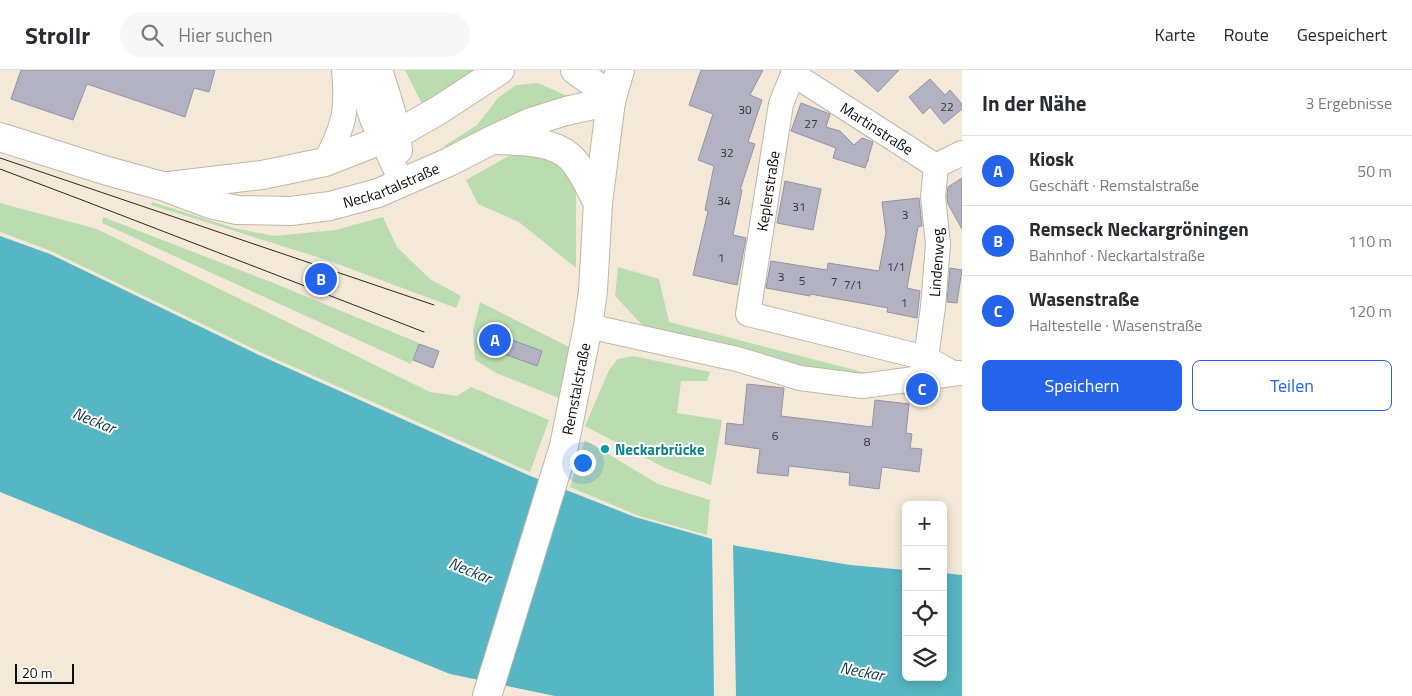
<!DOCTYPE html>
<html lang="de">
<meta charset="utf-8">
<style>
:root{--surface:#fff;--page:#f7f7f7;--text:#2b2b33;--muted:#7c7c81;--line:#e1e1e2;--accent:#2563eb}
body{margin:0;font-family:"Titillium Web",sans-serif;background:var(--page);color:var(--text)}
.controls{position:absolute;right:15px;bottom:15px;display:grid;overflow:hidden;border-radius:8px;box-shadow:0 2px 12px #0003}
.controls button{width:45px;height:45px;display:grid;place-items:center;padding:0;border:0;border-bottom:1px solid var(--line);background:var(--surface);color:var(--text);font:25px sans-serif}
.scale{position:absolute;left:15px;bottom:12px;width:59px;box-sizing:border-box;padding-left:5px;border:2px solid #100d08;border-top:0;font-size:14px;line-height:18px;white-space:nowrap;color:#100d08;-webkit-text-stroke:4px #fff;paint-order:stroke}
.you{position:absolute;left:582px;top:392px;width:18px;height:18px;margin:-12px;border:4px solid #fff;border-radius:50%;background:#1a73e8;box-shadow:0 0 0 8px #1a73e833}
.badge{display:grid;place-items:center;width:32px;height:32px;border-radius:50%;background:var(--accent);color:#fff;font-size:16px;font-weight:700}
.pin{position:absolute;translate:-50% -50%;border:2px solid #fff;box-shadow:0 1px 5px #0006}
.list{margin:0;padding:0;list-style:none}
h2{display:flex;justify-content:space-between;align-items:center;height:65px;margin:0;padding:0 20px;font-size:21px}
h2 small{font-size:16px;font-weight:400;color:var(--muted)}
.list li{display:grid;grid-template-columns:32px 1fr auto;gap:15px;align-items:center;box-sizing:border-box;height:70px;padding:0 20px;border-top:1px solid var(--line)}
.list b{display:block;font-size:19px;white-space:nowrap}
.list p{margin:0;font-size:16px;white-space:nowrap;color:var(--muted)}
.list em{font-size:16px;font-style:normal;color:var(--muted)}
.actions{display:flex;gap:10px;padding:15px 20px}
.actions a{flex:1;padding:11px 0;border:1px solid var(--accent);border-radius:8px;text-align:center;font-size:18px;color:var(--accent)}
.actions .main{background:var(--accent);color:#fff}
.icon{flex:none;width:28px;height:28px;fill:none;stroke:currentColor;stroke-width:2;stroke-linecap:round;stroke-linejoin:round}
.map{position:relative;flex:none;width:962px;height:626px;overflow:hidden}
header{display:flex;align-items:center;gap:30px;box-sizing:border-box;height:70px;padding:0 25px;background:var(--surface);border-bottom:1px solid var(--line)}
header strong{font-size:24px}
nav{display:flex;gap:28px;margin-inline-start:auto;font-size:18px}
.search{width:350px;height:45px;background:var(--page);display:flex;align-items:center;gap:12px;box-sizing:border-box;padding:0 18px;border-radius:28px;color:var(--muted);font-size:19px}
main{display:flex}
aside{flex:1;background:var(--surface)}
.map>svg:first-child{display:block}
.green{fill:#bbdcb0}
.water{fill:#57b6c3}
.pier{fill:#f4e9d9}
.building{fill:#b3b2c3;stroke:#9593a4}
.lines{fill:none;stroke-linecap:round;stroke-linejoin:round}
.street-casing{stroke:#c0b6a7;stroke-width:26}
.secondary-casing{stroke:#c0b6a7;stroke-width:30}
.street{stroke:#fff;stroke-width:24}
.secondary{stroke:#fff;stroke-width:28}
.tram{stroke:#2b2721;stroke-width:1}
.culture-dot{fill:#0f9aa8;stroke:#fff;stroke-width:2}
.labels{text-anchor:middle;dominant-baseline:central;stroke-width:4;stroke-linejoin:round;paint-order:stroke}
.number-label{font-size:12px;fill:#393637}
.street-label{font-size:15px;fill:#100d08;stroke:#fff}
.culture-label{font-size:15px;font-weight:bold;fill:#0d838f;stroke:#fff;text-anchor:start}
.water-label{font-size:16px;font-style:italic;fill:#144046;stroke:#fff}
</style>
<header>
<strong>Strollr</strong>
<div class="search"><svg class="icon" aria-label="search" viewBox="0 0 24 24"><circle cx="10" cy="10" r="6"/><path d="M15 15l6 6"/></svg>Hier suchen</div>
<nav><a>Karte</a><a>Route</a><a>Gespeichert</a></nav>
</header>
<main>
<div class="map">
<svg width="962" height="626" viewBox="0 0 962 626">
<rect width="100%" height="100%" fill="#f4e9d9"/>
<g class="green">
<polygon points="405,0 480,0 425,40"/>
<polygon points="538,13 572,28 449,81 444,76 477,55 498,28 516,15"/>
<polygon points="516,82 550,85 569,107 576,123 576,198 519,152 478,134 466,110"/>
<polygon points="152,132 234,158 274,166 335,160 383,147 397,177 430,209 461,226 456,238 327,190 151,135"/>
<polygon points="0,133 97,159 430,322 457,326 471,317 549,350 530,402 260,282 51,181 0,162"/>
<polygon points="103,147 271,212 419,273 411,294 102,153"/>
<polygon points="618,197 659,209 669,252 878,306 839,306 646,259 615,226"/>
<polygon points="480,232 571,278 564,330 496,303 475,290 473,260"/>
<polygon points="633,286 710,302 707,311 681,311 677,343 722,350 711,415 665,398 585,356 609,300 618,289"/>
<polygon points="585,370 658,414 710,430 707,465 639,446 570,417"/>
</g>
<polygon class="water" points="0,166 50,184 259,285 528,405 635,447 737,476 850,495 906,500 906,607 943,607 943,503 962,505 962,626 555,626 450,604 0,422"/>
<polygon class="pier" points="712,467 733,472 736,626 714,626"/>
<g class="building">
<polygon points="21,0 215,0 209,22 194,18 185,47 87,14 73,50 11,29"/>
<polygon points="701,0 763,0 750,25 762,30 748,72 755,74 740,120 742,120 733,165 746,168 737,215 693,205 708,141 705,140 714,96 698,90 713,44 689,35"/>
<polygon points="854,0 899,0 878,22"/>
<polygon points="930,9 945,25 950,20 962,34 962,39 944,54 930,37 923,44 909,27"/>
<polygon points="801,33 830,44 826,57 840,61 854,75 862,68 873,72 868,89 869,90 868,90 865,98 833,88 836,78 791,61"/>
<polygon points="962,108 962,159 948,134 947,127 948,117"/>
<polygon points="785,111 821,119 813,160 777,153"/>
<polygon points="919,128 922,156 918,157 907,218 920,221 917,248 887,242 888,238 810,224 810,226 766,218 771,191 827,200 828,193 879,201 886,163 882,132"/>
<polygon points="950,198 962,200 957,233 947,232"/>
<polygon points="490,262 542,281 537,296 485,277"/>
<polygon points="419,274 439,281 433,298 413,290"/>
<polygon points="747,314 784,318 781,346 872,357 875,330 909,334 906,363 912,364 910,378 922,379 919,402 882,397 879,419 849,415 850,403 789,396 788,406 757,403 760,379 725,374 727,353 743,355"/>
</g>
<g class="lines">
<g class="street-casing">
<g id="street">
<polyline points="357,0 372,49 402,113"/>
<path d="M380,0c9,27 18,53 20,81"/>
<polyline points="796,0 793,4 781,34 748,244 926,288 953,303"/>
<path id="s1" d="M793,4l143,92"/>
<path d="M325,92c19,-36 23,-51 19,-92"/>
<polyline points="936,96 962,83"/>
<polyline points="588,256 737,289 800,308 862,316 959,303"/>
<path id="s2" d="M926,288l7,-51 5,-63 -5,-47 3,-31"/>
</g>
</g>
<g class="secondary-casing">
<g id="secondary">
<polyline points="575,0 593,13 611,31"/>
<path id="s3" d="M0,67l104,33 58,16 48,18 27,6 54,1 39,-5 48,-13 71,-31 43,-22 39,-18 35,-11 45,-10"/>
<path d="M496,70c23,1 56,0 74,17 12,11 20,32 28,46"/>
<polyline points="169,116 262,105 325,92 399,63 439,40 500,0"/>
<path id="s4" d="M487,626l77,-250 24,-120 5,-35 5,-88 13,-102 9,-31"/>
</g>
</g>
<use href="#street" class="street"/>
<use href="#secondary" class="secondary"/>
<g class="tram">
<polyline points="0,88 434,235"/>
<polyline points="0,99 82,130 424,262"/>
</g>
</g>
<circle class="culture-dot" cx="605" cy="379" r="5"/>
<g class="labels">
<g class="number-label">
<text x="947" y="36">22</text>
<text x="745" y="39">30</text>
<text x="811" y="53">27</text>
<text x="727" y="82">32</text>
<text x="724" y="130">34</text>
<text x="799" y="136">31</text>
<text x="905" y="144">3</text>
<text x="721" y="187">1</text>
<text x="896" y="196">1/1</text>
<text x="781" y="206">3</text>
<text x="802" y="210">5</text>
<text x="834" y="211">7</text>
<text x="853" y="214">7/1</text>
<text x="904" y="232">1</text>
<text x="775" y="365">6</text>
<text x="867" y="371">8</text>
</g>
<g class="street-label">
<text stroke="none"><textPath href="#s1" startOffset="100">Martinstraße</textPath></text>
<text stroke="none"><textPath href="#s3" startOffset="406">Neckartalstraße</textPath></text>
<text transform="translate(768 121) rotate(-81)">Keplerstraße</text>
<text stroke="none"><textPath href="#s2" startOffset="96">Lindenweg</textPath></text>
<text stroke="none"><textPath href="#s4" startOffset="320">Remstalstraße</textPath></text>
</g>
<g class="culture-label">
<text x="615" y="379">Neckarbrücke</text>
</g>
<g class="water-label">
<text transform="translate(94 350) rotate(22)">Neckar</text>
<text transform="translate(470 500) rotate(22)">Neckar</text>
<text transform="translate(862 601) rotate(11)">Neckar</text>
</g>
</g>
</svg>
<div class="controls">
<button>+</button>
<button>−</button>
<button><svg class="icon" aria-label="locate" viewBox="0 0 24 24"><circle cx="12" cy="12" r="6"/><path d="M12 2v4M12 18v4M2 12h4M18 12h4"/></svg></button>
<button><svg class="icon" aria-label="layers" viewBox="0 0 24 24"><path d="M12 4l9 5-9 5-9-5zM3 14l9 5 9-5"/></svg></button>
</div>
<div class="scale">20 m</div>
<div class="you"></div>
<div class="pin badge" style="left:495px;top:270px">A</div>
<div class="pin badge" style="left:321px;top:209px">B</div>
<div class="pin badge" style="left:922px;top:319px">C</div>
</div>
<aside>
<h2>In der Nähe<small>3 Ergebnisse</small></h2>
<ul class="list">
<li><span class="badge">A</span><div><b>Kiosk</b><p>Geschäft · Remstalstraße</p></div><em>50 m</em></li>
<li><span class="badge">B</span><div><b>Remseck Neckargröningen</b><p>Bahnhof · Neckartalstraße</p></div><em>110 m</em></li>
<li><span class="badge">C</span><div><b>Wasenstraße</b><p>Haltestelle · Wasenstraße</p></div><em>120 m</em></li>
</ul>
<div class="actions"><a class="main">Speichern</a><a>Teilen</a></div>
</aside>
</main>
